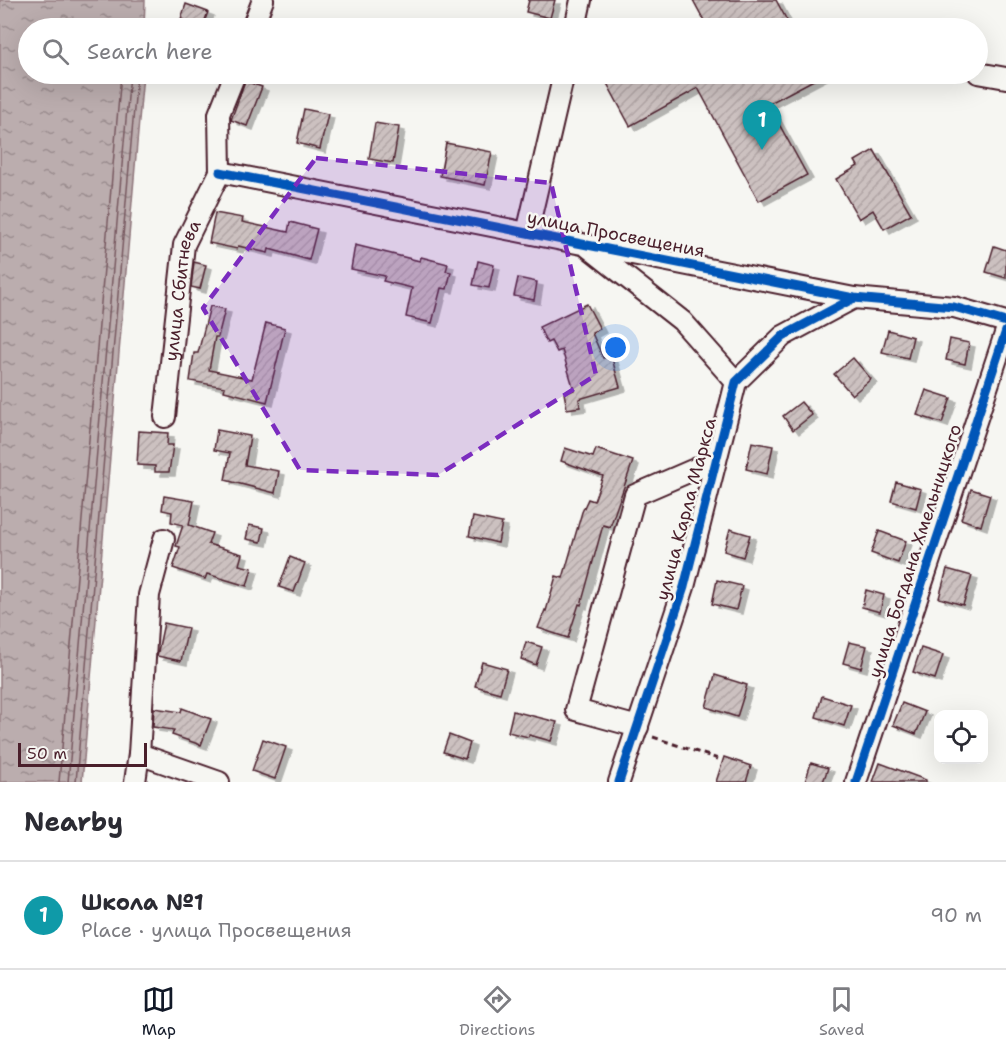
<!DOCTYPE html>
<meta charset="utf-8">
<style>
:root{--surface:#fff;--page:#f2f2f3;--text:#2b2b33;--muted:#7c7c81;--line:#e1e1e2;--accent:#111827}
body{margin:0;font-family:"Shantell Sans",sans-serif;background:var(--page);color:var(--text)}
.controls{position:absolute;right:18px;bottom:18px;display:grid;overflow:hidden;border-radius:12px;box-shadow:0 6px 24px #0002}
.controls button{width:54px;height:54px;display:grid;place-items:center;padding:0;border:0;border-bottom:2px solid var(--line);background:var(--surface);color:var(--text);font:30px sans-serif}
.scale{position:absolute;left:18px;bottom:15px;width:129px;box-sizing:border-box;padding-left:6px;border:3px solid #4a1f2b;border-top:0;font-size:16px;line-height:21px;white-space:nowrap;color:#4a1f2b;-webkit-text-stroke:4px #f6f6f2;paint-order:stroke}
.you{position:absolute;left:616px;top:348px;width:21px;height:21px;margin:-15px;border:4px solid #fff;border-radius:50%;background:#1a73e8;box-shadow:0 0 0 9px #1a73e833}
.badge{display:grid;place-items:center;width:39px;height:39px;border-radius:50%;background:var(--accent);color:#fff;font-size:20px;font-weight:700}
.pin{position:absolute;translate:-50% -50px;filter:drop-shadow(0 2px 3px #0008)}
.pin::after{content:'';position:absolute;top:32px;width:21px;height:18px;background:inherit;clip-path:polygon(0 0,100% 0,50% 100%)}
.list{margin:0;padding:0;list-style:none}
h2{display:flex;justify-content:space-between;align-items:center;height:78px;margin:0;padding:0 24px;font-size:26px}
h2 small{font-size:20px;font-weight:400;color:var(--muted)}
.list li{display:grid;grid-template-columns:39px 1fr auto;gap:18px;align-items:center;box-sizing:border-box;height:108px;padding:0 24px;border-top:2px solid var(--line)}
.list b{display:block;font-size:22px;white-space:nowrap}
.list p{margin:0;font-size:20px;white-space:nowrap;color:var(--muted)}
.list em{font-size:20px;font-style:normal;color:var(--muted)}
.icon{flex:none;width:33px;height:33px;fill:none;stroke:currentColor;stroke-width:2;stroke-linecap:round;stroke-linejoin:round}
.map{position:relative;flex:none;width:1006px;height:782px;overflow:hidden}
.search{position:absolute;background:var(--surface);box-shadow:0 6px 24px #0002;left:18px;right:18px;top:18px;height:66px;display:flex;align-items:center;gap:15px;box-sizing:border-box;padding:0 21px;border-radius:33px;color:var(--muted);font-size:22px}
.sheet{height:186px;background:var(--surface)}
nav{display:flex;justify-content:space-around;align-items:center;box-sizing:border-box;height:84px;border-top:2px solid var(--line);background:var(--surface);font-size:16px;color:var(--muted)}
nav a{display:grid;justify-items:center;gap:3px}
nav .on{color:var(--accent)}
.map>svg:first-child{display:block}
.water{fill:url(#water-ripples);stroke:#8e747a;stroke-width:1.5}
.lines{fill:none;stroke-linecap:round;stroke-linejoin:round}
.shore{stroke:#77585f;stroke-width:1.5}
.building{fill:url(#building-hatch);stroke:#4a1f2b;stroke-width:1.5;filter:url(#shadow)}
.minor-casing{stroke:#4a1f2b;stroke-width:24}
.path{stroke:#4a1f2b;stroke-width:3;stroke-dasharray:6 4.5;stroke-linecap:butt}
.minor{stroke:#f6f6f2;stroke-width:20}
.cycleway-casing{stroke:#f6f6f2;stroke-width:13}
.cycleway{stroke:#0057b8;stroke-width:9}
.marked{fill:#7b2cbf;fill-opacity:0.2;stroke:#7b2cbf;stroke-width:4.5;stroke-dasharray:12 8;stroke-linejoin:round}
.labels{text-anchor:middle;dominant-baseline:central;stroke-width:5;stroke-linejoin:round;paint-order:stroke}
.street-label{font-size:18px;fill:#4a1f2b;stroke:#f6f6f2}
</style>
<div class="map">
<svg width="1006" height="782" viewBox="0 0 1006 782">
<defs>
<pattern id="water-ripples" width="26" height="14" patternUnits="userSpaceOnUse" patternTransform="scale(1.5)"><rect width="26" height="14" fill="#bbadae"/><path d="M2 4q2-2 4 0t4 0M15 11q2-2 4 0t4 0" fill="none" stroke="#9a8c8e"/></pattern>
<pattern id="building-hatch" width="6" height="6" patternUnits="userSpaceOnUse" patternTransform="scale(1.5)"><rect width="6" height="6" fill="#ccc1c0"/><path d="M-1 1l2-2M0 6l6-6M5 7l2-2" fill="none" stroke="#b1a5a5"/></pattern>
<filter id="shadow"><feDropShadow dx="6" dy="4" stdDeviation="0" flood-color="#0004"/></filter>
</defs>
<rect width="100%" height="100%" fill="#f6f6f2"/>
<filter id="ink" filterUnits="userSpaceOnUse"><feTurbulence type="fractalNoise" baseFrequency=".0167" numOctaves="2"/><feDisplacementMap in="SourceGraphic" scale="12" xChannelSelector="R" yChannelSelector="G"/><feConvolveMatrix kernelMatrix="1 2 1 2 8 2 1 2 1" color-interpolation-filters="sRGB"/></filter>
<g filter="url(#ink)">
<polygon class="water" points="0,0 145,0 144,28 28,28 28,74 143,74 82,782 0,782"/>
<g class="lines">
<g class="shore">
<polyline points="59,782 121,74"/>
<polyline points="68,782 130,74"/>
<polyline points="76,782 137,74"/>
</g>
</g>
<g class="building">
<polygon points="529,0 555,0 550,18 526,12"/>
<polygon points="693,0 776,0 791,28 708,28"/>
<polygon points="186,4 208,12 202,28 187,28 189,22 181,19"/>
<polygon points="602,74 825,74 768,104 807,175 759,201 698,88 630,126"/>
<polygon points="245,81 262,87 247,126 231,120"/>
<polygon points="304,109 328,114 320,149 297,143"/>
<polygon points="375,123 399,127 393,163 369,159"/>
<polygon points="446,143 492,152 485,185 440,176"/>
<polygon points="874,150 911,214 884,229 873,210 859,219 836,179 858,166 855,161"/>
<polygon points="215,213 243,218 242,222 288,232 290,222 317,229 309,260 269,249 268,253 238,246 237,249 209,243"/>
<polygon points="355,245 420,261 421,257 448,264 446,271 451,272 447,289 441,288 432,323 406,317 412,288 383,281 385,276 351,269"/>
<polygon points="994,246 1006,250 1006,278 986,272"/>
<polygon points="478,261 494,265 489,288 473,285"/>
<polygon points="194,262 206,265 200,289 191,287"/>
<polygon points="518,278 537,282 534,300 514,296"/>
<polygon points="587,304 600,329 592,333 603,358 611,355 620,387 579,399 580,407 567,409 564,393 574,390 562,350 557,352 551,341 547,343 539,327"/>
<polygon points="210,306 225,309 218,337 215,337 209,370 252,379 266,323 285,328 267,402 224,391 225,387 190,381 194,353 198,353"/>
<polygon points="888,330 913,337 908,358 882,352"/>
<polygon points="950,339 969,343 965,364 946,360"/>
<polygon points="853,358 871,379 852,395 834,374"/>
<polygon points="926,390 951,398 942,423 917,415"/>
<polygon points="801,402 812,415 793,430 783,416"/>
<polygon points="217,430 250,436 245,465 279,471 275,493 225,480 230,453 214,450"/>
<polygon points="139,431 168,433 167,445 173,445 169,472 155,472 155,466 137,465"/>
<polygon points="752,442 773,446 767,474 746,469"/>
<polygon points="565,448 593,457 596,449 633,461 610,527 603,525 581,605 579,604 568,638 538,628 545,610 546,611 556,576 563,578 582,512 588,499 594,501 603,476 561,461"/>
<polygon points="896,482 921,489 916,508 891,501"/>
<polygon points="971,489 990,495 981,526 961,519"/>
<polygon points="164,496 194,501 189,525 212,533 208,544 242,554 239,565 252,568 247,586 207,574 205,579 173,568 180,547 176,546 183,525 171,522 172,512 162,510"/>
<polygon points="473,517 502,523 498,543 469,536"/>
<polygon points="249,525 264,528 261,542 246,539"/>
<polygon points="730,529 750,535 743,557 724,551"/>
<polygon points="879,531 906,541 898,563 871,553"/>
<polygon points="290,557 305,563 294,592 279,587"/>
<polygon points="947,569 972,576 963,605 939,598"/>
<polygon points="717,580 742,586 736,610 712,604"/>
<polygon points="866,590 884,595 880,612 862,607"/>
<polygon points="164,623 188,628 181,661 157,656"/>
<polygon points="526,642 542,647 536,665 521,659"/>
<polygon points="849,642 867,646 861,668 843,663"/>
<polygon points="921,648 943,655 935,679 913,672"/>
<polygon points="482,662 507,669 500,693 475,686"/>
<polygon points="715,675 747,685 737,717 706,707"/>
<polygon points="822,696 851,705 844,726 816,717"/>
<polygon points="902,703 925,712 916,734 893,725"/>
<polygon points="154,708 181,712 182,708 211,719 201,745 172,735 174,730 153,727"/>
<polygon points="513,711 557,722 551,741 529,735 528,737 508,732"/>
<polygon points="449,735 470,743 465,759 443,752"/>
<polygon points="263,739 286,747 275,779 252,771"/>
<polygon points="724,757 751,766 746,782 716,782"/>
<polygon points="811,763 828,768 823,782 805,782"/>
<polygon points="880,763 926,780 926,782 873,782"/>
</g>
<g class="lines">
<g class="minor-casing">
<g id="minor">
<polyline points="252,28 263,0"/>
<polyline points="575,28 581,0"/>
<polyline points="978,73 1006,78"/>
<polyline points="220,172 854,298 954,307 1006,322"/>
<polyline points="527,233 564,74"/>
<polyline points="588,247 682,321 736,382"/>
<path id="s1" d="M165,417l19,-172 36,-73 -1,-58 16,-40"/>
<polyline points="638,727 576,710 635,495 716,460"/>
<polyline points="139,754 219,782"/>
<polyline points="135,782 139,754 149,595 164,539"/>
<polyline points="619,782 684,587 736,382 783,336 854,298"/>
<polyline points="856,782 1006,331"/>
</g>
</g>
<polyline class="path" points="653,737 718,759"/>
<use href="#minor" class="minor"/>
<g class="cycleway-casing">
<g id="cycleway">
<polyline points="220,172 854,298 954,307 1006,322"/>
<polyline points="619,782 684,587 736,382 783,336 854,298"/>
<polyline points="856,782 1006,331"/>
</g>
</g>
<use href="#cycleway" class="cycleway"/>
</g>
</g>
<path class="marked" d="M316,158l235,25 45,192 -158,100 -138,-5 -97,-162z"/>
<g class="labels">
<g class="street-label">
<text transform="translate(616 234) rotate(11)">улица Просвещения</text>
<text stroke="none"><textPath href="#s1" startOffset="128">улица Сбитнева</textPath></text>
<text transform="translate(686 509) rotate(-75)">улица Карла Маркса</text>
<text transform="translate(915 551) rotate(-72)">улица Богдана Хмельницкого</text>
</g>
</g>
</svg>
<div class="controls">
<button><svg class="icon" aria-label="locate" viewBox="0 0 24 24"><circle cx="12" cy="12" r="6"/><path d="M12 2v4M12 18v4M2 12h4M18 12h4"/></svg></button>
</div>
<div class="scale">50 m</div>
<div class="you"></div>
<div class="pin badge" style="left:762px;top:150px;background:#0f9aa8">1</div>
<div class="search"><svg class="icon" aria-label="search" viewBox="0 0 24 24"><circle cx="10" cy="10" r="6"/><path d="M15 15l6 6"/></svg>Search here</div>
</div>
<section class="sheet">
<h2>Nearby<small></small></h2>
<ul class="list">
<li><span class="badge" style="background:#0f9aa8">1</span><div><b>Школа №1</b><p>Place · улица Просвещения</p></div><em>90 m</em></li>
</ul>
</section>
<nav>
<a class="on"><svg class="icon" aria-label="map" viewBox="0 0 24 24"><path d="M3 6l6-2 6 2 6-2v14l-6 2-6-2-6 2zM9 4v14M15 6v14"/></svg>Map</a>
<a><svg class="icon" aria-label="directions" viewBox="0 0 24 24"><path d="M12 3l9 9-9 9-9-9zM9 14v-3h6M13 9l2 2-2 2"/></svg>Directions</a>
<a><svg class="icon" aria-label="saved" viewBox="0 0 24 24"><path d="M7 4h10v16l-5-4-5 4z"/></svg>Saved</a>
</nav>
